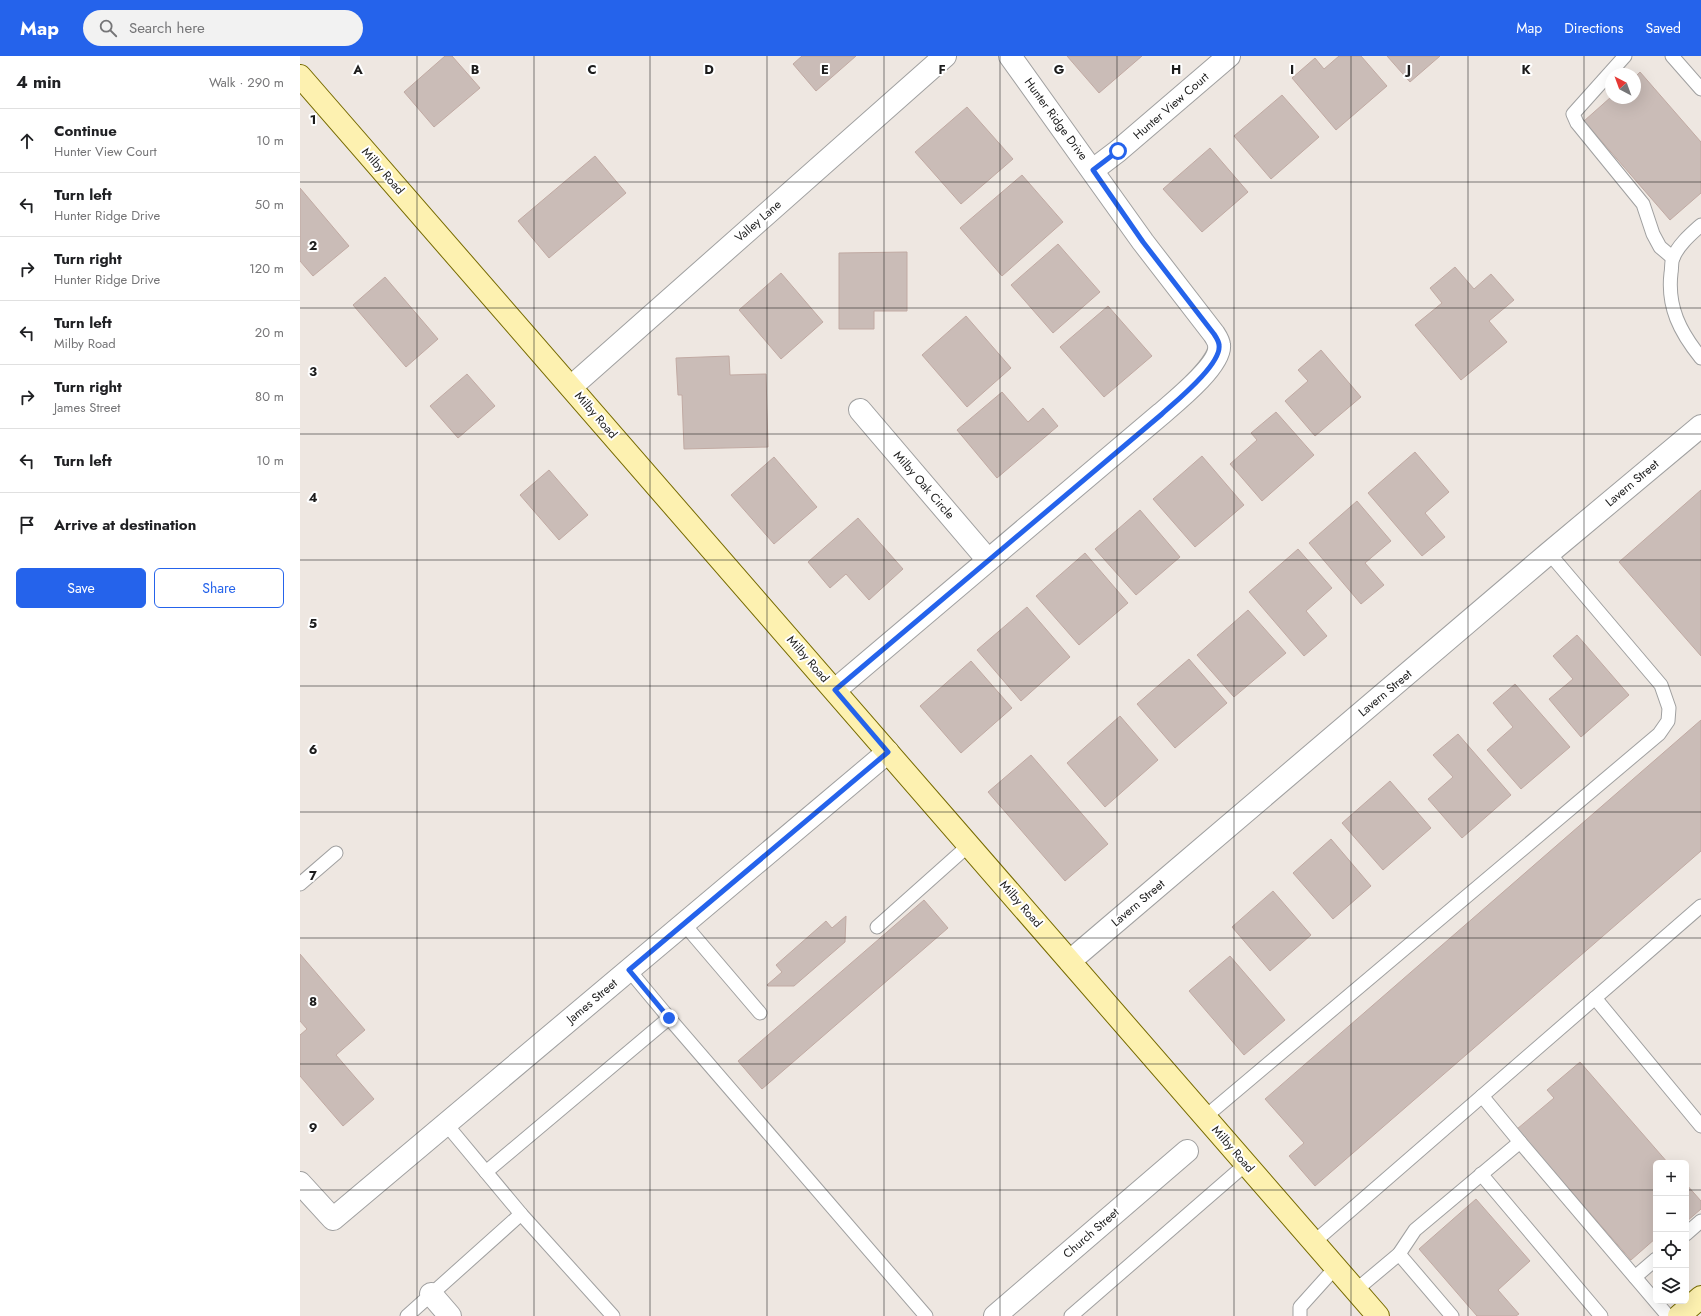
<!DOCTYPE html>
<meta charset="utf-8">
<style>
:root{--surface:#fff;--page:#f2f2f2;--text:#202124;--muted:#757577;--line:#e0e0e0;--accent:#2563eb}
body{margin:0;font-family:Jost,sans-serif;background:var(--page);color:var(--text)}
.controls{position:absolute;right:12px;bottom:12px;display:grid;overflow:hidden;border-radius:6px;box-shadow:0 4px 16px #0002}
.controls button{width:36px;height:36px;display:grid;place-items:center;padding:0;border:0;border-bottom:1px solid var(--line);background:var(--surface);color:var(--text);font:20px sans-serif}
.compass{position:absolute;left:1305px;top:12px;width:36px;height:36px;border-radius:50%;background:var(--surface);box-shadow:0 4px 16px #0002;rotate:319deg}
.stop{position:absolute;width:12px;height:12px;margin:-9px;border:3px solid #2563eb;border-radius:50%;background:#fff}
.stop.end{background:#2563eb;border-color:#fff;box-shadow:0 1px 4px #0008}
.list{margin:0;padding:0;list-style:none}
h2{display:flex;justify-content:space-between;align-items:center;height:52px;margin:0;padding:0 16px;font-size:17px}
h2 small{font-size:13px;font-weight:400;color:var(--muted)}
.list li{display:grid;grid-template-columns:26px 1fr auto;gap:12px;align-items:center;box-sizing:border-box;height:64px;padding:0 16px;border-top:1px solid var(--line)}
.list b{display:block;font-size:15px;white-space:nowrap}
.list p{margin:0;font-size:13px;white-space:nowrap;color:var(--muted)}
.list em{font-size:13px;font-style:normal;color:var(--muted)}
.actions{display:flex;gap:8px;padding:12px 16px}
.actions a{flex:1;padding:9px 0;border:1px solid var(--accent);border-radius:6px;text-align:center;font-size:14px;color:var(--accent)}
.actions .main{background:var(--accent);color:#fff}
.icon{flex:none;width:22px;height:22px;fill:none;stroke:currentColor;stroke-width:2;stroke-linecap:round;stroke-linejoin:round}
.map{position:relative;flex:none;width:1401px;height:1260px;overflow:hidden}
header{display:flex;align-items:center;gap:24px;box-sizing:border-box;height:56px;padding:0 20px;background:var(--accent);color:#fff}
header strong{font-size:19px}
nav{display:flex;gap:22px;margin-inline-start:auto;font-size:14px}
.search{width:280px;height:36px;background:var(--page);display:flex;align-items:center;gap:10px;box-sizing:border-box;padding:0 14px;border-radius:22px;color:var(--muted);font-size:15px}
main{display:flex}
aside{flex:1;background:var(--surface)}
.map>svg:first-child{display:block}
.building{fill:#cabcb7;stroke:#c1aaa3}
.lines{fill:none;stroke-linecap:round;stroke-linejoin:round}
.lane-casing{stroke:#a0a0a0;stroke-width:15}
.street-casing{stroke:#a0a0a0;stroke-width:24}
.secondary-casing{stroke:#776b00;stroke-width:24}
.lane{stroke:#fff;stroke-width:13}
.street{stroke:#fff;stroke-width:22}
.secondary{stroke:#fdf1b0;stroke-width:22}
.route{stroke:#2563eb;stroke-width:5}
.grid{fill:none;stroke:#1c1c1c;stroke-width:1;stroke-opacity:0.55}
.labels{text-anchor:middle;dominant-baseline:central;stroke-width:4;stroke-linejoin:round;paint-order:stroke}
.street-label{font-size:12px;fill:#1c1c1c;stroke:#fff}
.grid-label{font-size:13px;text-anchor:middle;font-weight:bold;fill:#1c1c1c;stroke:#fff;stroke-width:4;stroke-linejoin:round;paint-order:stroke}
</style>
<header>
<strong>Map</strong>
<div class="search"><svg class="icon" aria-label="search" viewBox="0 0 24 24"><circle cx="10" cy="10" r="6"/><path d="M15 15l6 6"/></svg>Search here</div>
<nav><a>Map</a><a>Directions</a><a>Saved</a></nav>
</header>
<main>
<aside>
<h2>4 min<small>Walk · 290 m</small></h2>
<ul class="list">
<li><svg class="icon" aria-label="ahead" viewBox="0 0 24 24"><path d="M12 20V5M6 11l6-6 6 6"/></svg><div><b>Continue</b><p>Hunter View Court</p></div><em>10 m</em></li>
<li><svg class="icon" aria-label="left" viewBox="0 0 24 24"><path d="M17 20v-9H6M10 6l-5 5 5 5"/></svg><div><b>Turn left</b><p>Hunter Ridge Drive</p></div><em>50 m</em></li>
<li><svg class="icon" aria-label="right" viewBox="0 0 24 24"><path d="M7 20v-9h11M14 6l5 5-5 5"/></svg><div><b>Turn right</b><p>Hunter Ridge Drive</p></div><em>120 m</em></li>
<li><svg class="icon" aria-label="left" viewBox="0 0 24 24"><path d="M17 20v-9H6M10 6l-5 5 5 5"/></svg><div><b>Turn left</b><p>Milby Road</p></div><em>20 m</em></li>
<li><svg class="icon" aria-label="right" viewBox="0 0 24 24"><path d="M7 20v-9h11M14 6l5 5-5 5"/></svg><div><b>Turn right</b><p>James Street</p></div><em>80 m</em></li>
<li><svg class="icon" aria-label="left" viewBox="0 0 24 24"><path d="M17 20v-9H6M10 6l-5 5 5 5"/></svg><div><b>Turn left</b></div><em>10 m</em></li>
<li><svg class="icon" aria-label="arrive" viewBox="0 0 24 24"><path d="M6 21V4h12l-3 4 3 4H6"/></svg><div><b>Arrive at destination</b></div></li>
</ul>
<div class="actions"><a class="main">Save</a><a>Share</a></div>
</aside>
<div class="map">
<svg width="1401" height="1260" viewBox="0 0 1401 1260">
<rect width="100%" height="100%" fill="#eee7e1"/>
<g class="building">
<polygon points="145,0 152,0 180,32 134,71 104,36"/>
<polygon points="502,0 556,0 516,35 493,8"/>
<polygon points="767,0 842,0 799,37"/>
<polygon points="1039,0 1061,0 1087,30 1036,74 992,22 1015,2 1024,13"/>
<polygon points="1087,0 1140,0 1110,26"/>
<polygon points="1340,16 1401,86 1401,137 1370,164 1284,65 1311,41 1335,42 1335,21"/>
<polygon points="982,39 1019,81 971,123 934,80"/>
<polygon points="667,51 713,103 661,148 615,96"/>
<polygon points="910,92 948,136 902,176 863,133"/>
<polygon points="295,100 326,137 249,202 218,165"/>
<polygon points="722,119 763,166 702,220 660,172"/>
<polygon points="0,132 49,190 13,220 0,205"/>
<polygon points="758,188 800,236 753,277 711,229"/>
<polygon points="607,196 607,255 574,255 574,273 539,273 539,197"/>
<polygon points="1155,211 1174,233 1191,218 1214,244 1189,265 1207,286 1161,324 1115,269 1142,247 1130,232"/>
<polygon points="481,217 523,266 481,303 439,254"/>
<polygon points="85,221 138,283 106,311 53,249"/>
<polygon points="808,250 852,300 804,341 760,291"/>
<polygon points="666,260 711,312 667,351 622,299"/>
<polygon points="1021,294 1061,341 1015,380 985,345 1008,325 998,314"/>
<polygon points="429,300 430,319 466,318 468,391 384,393 382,339 378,339 376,302"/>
<polygon points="167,318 195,350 158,382 130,350"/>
<polygon points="702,336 728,366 743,352 758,370 697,422 657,374"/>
<polygon points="976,356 1014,399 962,445 930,408 957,384 951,377"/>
<polygon points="1115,396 1149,436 1125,457 1145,481 1122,500 1068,437"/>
<polygon points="902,400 944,449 895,491 853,443"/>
<polygon points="474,401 517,451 474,488 431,439"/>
<polygon points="249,414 288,459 259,484 220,439"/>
<polygon points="1401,434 1401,600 1319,506"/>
<polygon points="1057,445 1091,485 1065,507 1084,529 1061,548 1009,487"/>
<polygon points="840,454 880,501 836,539 795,493"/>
<polygon points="558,462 603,513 569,544 546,518 530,532 508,506"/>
<polygon points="998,493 1032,532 1006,555 1027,580 1004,600 949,536"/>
<polygon points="785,497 828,547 779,589 736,540"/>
<polygon points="727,551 770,601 721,645 677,594"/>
<polygon points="948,554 986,597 934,641 897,599"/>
<polygon points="1277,579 1329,639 1281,681 1249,643 1273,623 1253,600"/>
<polygon points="889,603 927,647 875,692 837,648"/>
<polygon points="671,605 712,652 661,697 620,650"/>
<polygon points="1215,628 1270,691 1221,733 1187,694 1213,671 1193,647"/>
<polygon points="820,660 858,704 805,751 767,707"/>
<polygon points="1401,664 1401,795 1015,1130 989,1100 1004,1087 965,1043"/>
<polygon points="1158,678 1211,739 1162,782 1128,743 1153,721 1133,699"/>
<polygon points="731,699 808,788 765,825 688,736"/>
<polygon points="1090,725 1131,772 1083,814 1042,767"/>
<polygon points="1031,783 1071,830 1033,863 993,817"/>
<polygon points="973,835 1011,879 970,915 932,871"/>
<polygon points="624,844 648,872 462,1033 438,1005"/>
<polygon points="546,860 545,886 494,930 468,930 467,929 482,916 476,909 526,865 532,872"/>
<polygon points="0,898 65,974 36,999 74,1043 43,1070 0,1020 0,979 7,973 0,965"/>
<polygon points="930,900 985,964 944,999 889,935"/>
<polygon points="1280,1006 1368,1107 1356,1107 1356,1182 1331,1204 1217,1073 1254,1042 1247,1034"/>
<polygon points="1386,1128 1401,1145 1401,1153 1386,1166"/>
<polygon points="1176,1143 1230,1205 1198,1234 1219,1258 1216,1260 1177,1260 1119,1193"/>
</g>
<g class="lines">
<g class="lane-casing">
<g id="lane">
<polyline points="1325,0 1273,58 1277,67 1343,148 1353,178 1360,191 1373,202"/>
<polyline points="1372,0 1401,33"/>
<path d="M1401,169c-10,9 -23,20 -28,33 -2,4 -1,11 -2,15 -4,34 9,59 30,85"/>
<polyline points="0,828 36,797"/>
<polyline points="384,868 460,957"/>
<polyline points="577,871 669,789"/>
<polyline points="1295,942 1401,1070"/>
<polyline points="369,962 626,1260"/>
<polyline points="905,1061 1359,678 1368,665 1369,652 1361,629 1249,497"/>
<polyline points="1220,1086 1368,1260"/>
<polyline points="186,1116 369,962 329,914"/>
<polyline points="1181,1118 1301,1260"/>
<polyline points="221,1158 313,1260"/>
<polyline points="1386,1178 1401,1165"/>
<polyline points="1014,1186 1401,850"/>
<polyline points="1099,1198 1152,1260"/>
<polyline points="1335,1221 1356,1203"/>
<polyline points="1056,1234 1099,1198 1115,1174 1220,1086 1182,1040"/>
<polyline points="107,1260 221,1158 146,1068"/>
<polyline points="771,1260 946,1108"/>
<polyline points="1000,1260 1000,1251 1036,1211"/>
</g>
</g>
<g class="street-casing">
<g id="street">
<polyline points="793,114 818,95 929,0"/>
<polyline points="271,331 645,0"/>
<polyline points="560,354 688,504"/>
<path d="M535,634l326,-276c14,-12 61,-50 58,-69 0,-3 -3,-8 -5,-11l-71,-92 -133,-186"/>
<polyline points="770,905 1249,497 1401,370"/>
<polyline points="0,1127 33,1163 588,696"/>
<polyline points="131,1238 150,1260"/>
<polyline points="695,1260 887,1095"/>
</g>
</g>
<g class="secondary-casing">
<g id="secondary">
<polyline points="0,20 1078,1260"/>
<polyline points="1379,1260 1401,1241"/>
</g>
</g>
<use href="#lane" class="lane"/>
<use href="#street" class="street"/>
<use href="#secondary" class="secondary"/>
</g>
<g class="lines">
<path class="route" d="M369,962l-40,-48 259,-218 -53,-62 327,-276c13,-12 60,-50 57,-69 0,-3 -3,-8 -5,-11l-71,-92 -50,-72 25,-19"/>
</g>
<path class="grid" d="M117,0v1260M234,0v1260M350,0v1260M467,0v1260M584,0v1260M700,0v1260M817,0v1260M934,0v1260M1051,0v1260M1168,0v1260M1284,0v1260M0,126h1401M0,252h1401M0,378h1401M0,504h1401M0,630h1401M0,756h1401M0,882h1401M0,1008h1401M0,1134h1356M1386,1134h15"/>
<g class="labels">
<g class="street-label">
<text transform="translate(871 50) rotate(-41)">Hunter View Court</text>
<text transform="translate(756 63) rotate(54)">Hunter Ridge Drive</text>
<text transform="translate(83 115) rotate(49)">Milby Road</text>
<text transform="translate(458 165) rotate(-41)">Valley Lane</text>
<text transform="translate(296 359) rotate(49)">Milby Road</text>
<text transform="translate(1332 427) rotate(-40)">Lavern Street</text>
<text transform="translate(624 429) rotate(49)">Milby Oak Circle</text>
<text transform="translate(508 603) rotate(49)">Milby Road</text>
<text transform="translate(1085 637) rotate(-40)">Lavern Street</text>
<text transform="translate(838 847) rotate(-40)">Lavern Street</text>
<text transform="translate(721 848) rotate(49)">Milby Road</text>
<text transform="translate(292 945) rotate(-40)">James Street</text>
<text transform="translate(933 1093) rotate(49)">Milby Road</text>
<text transform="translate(791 1177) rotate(-41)">Church Street</text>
</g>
</g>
<g class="grid-label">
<text x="58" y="18">A</text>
<text x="175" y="18">B</text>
<text x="292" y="18">C</text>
<text x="409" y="18">D</text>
<text x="525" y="18">E</text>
<text x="642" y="18">F</text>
<text x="759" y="18">G</text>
<text x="876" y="18">H</text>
<text x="992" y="18">I</text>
<text x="1109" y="18">J</text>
<text x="1226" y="18">K</text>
<text x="13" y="68">1</text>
<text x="13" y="194">2</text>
<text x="13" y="320">3</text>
<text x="13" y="446">4</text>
<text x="13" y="572">5</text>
<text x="13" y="698">6</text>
<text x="13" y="824">7</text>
<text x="13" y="950">8</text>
<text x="13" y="1076">9</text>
</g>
</svg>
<div class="controls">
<button>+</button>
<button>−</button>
<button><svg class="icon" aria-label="locate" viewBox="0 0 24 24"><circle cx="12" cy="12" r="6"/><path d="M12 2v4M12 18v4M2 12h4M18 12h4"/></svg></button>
<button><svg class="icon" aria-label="layers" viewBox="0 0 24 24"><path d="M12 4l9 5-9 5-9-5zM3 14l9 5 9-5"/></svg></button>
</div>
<svg class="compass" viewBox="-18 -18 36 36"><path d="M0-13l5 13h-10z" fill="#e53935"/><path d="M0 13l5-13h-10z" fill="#757577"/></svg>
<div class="stop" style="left:818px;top:95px"></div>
<div class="stop end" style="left:369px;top:962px"></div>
</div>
</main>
